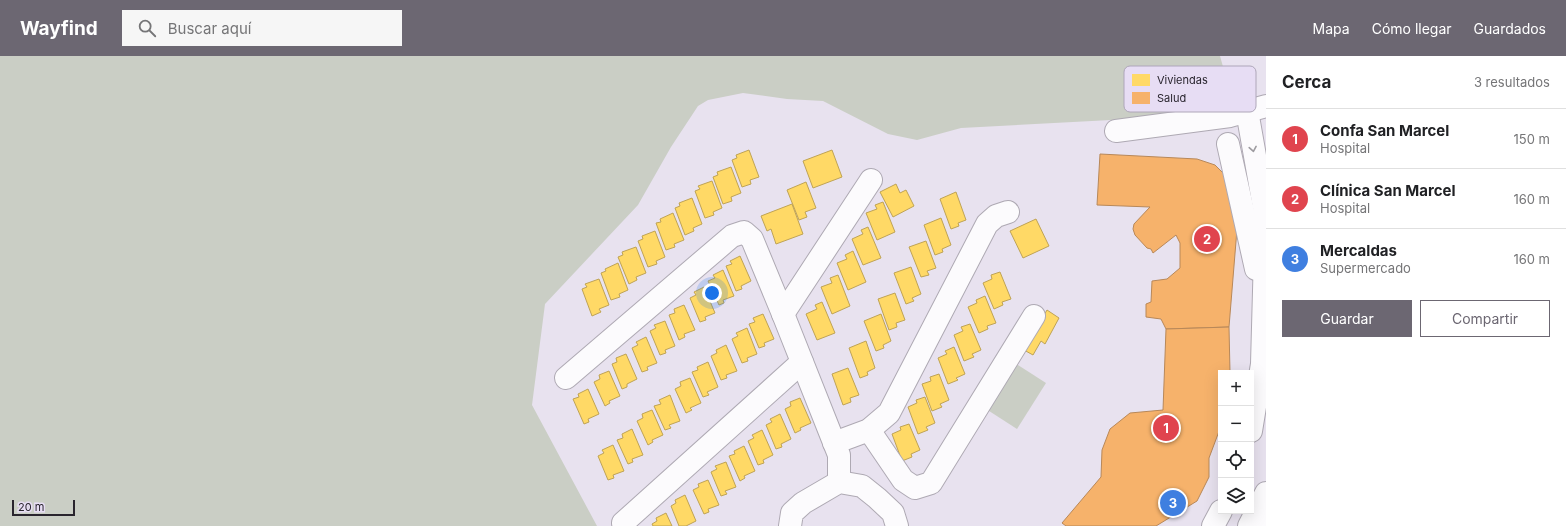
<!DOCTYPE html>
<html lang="es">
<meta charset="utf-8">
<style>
:root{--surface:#fff;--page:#f6f6f6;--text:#202124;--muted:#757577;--line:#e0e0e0;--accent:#6c6772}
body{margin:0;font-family:Inter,sans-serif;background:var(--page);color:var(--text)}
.controls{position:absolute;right:12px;bottom:12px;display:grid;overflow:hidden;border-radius:0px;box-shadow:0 4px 16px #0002}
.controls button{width:36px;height:36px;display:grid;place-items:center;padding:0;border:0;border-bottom:1px solid var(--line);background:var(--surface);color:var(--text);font:20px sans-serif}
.scale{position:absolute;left:12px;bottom:10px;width:63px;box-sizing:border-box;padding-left:4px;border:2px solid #29252e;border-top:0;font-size:11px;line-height:14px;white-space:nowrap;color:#29252e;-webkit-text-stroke:3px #e7ddf4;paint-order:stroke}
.you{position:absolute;left:712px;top:237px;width:14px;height:14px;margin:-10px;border:3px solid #fff;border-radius:50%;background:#1a73e8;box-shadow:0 0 0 6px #1a73e833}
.badge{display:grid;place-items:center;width:26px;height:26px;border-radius:50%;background:var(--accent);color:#fff;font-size:13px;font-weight:700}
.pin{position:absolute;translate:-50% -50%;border:2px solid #fff;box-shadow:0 1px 4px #0006}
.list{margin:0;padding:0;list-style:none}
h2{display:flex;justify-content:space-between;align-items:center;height:52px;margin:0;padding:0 16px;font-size:17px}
h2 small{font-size:13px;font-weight:400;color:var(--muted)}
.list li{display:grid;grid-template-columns:26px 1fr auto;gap:12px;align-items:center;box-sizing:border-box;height:60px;padding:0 16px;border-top:1px solid var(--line)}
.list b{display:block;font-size:15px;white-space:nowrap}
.list p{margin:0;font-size:13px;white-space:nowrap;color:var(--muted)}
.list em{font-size:13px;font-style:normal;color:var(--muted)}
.actions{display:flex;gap:8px;padding:12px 16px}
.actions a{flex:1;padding:9px 0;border:1px solid var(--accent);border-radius:0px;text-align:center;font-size:14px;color:var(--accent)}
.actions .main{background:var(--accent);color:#fff}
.icon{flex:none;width:22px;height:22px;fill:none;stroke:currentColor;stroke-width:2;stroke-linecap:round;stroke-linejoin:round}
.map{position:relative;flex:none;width:1266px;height:470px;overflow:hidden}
header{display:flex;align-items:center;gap:24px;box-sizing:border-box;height:56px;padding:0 20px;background:var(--accent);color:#fff}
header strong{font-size:19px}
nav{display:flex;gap:22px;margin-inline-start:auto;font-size:14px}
.search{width:280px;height:36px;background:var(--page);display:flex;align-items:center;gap:10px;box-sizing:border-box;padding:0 14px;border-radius:0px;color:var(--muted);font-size:15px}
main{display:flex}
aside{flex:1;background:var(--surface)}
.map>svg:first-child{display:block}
.green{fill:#cacec5}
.homes{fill:#ffd966;stroke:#bfa355}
.health{fill:#f6b26b;stroke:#b88859}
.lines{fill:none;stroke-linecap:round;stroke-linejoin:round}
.minor-casing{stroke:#aea9b3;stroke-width:24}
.major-casing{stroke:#aea9b3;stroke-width:24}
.minor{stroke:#fcfbfd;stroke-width:22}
.major{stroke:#fcfbfd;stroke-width:22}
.oneway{stroke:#9d9ba0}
.key{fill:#e7ddf4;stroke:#aea6b9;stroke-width:1}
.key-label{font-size:11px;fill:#29252e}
</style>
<header>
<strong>Wayfind</strong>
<div class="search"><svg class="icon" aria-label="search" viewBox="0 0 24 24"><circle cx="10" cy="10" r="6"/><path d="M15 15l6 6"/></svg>Buscar aquí</div>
<nav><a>Mapa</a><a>Cómo llegar</a><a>Guardados</a></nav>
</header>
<main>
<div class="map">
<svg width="1266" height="470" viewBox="0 0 1266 470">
<rect width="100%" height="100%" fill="#e8e2ef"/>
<g class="green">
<polygon points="0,0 1220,0 1232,43 1160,59 1130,63 961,72 917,84 888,78 823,45 787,43 743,37 708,44 698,50 671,91 638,149 545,248 532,349 597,470 0,470"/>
<polygon points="1015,307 1046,327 1017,373 986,353"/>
</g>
<g class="homes">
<polygon points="749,94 759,121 750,124 751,128 742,131 732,104 737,102 736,99"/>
<polygon points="832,94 842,121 813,132 803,105"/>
<polygon points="731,111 741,137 731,141 732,145 723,148 713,121 718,119 717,116"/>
<polygon points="712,125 722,152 713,156 714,159 705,162 695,135 700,133 698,130"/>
<polygon points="806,126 816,152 805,156 807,161 799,164 787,134"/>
<polygon points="896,128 900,137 906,134 914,150 893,161 880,136"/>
<polygon points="956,136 966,164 958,167 959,170 951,173 940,143"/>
<polygon points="692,142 702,168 693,172 694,175 685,179 675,152 680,150 679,147"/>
<polygon points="883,146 895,176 877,184 866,157 877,153 875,149"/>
<polygon points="792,148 803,178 776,188 771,173 767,175 761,160"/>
<polygon points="673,157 684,184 674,188 675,191 666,194 656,167 661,166 660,163"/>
<polygon points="941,162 951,189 942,193 943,196 935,199 924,169"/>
<polygon points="1036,163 1049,190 1023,202 1010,175"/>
<polygon points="868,171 881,202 863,209 852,183 863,178 861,174"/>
<polygon points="655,175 665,201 656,205 657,208 648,211 638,185 643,183 642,180"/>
<polygon points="926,185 936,212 927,215 929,219 921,221 909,191"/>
<polygon points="636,191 646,217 636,221 637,224 629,228 618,201 623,199 622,196"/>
<polygon points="853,195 866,226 848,234 837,207 847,203 845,199"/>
<polygon points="740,200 751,225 741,230 742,233 736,235 726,210 732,208 730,205"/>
<polygon points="618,207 628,234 619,238 620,241 611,244 601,217 606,215 605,213"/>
<polygon points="911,211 921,238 912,242 914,245 906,248 894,217"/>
<polygon points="723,214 734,240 723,244 724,247 719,249 708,225 715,222 713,219"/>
<polygon points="1000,216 1011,243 1002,246 1003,249 994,253 983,227 992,223 991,219"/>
<polygon points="838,219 850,250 832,258 821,231 832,227 830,222"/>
<polygon points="599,223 609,249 599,253 601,256 592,260 582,233 587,231 585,228"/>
<polygon points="704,231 715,257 705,261 706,264 700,266 690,242 696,239 694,236"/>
<polygon points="895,237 905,264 896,267 897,271 889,274 878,243"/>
<polygon points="985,240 996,267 987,270 988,273 979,277 968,251 977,247 976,244"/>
<polygon points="822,246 835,277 817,284 806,258 817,253 815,249"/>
<polygon points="684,249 695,274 684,278 685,281 679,284 669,259 675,257 674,253"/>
<polygon points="1047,254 1059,262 1045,288 1041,285 1033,299 1024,294"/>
<polygon points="763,258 774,283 764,287 765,290 759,292 749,268 755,266 753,262"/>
<polygon points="881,258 891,285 883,289 884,292 876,295 864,265"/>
<polygon points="665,265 675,290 665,294 666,297 660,299 650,275 656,272 654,269"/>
<polygon points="970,268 981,294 972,298 974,301 964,305 954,279 963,275 961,271"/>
<polygon points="747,272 757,298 747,302 748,305 742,307 732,283 738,280 736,277"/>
<polygon points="646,281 657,307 647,311 648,314 642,316 632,292 638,289 636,286"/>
<polygon points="866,285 875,312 867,316 868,319 860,322 849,292"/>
<polygon points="726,289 737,315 726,319 727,322 721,324 711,300 717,297 716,294"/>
<polygon points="954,291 965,318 956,322 958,324 948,328 938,302 947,298 945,295"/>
<polygon points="626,298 637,323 627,328 627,331 622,333 612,308 617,306 616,302"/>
<polygon points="708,306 718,331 707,336 709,339 703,341 692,316 698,314 697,311"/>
<polygon points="848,312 859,339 850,342 851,346 843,349 832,318"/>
<polygon points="609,315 620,340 609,345 610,347 605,350 594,326 600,323 599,319"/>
<polygon points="939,318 949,344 940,348 942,351 932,355 922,328 931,325 930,321"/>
<polygon points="690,322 701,347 690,352 692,354 686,357 675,333 681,330 680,326"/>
<polygon points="588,333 599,358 588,363 589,366 584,368 573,343 579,341 578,338"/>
<polygon points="670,339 680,365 669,369 671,372 665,374 654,350 661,348 659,344"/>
<polygon points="925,341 935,367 926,371 928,374 918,378 908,351 917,347 916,344"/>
<polygon points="800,342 811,367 800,372 801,374 795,377 785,353 791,350 790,346"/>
<polygon points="652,354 663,379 652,384 653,386 648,389 637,365 643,362 642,358"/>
<polygon points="780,358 791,383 781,388 782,391 776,393 766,369 772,366 770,363"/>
<polygon points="909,368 920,394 911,398 912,401 902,405 892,378 901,374 900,371"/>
<polygon points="632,373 643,399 632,403 633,406 628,408 617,384 623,382 622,378"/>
<polygon points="762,374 773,399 763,404 764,407 758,409 748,385 754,382 752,379"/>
<polygon points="613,389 624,415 613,419 614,422 608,424 598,400 604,397 602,394"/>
<polygon points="744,390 755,415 744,420 745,422 740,425 729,400 735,398 734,395"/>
<polygon points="726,406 736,431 725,435 727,438 721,440 711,416 717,413 715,410"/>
<polygon points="708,424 719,449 708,453 709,456 704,458 693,434 699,431 698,428"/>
<polygon points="685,439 696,465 686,470 679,470 671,450 676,447 675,444"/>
<polygon points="666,457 672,470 653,470 652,468 657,465 656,462"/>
</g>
<g class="health">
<polygon points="1100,98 1197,103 1215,109 1226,120 1238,161 1229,271 1166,273 1161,263 1146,261 1146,248 1151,246 1152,225 1167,223 1180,212 1180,187 1176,179 1153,197 1151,193 1147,192 1135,179 1133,173 1134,168 1150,151 1097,149"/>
<polygon points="1229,271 1230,317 1221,317 1221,370 1209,402 1209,421 1197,445 1156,470 1066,470 1062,467 1101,421 1102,394 1110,373 1130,357 1163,354 1166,273"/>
</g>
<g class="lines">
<g class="minor-casing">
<g id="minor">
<polyline points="1247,55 1266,162 1262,308 1251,375"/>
<polyline points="1116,75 1230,60 1266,50"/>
<polyline points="1228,88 1256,213"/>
<polyline points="783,258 871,124"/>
<polyline points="566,322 732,180 744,176 752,183 783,258 839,399 839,426"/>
<polyline points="869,374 903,424 915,432 931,427 1034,260"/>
<polyline points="834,387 869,374 889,357 987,168 996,160 1008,156"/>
<polyline points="623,467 802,306"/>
<polyline points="790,470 792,457 803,447 839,426 862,430 877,442 893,457 897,470"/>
<polyline points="1213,470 1221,455"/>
<polyline points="1249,470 1266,437"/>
</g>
</g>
<g class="major-casing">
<polyline id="major" points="1263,470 1266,462"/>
</g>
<use href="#minor" class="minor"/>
<use href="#major" class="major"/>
</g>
<defs><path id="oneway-chevron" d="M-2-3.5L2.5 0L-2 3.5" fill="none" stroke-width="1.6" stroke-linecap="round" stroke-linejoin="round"/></defs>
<use class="oneway" href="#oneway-chevron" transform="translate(1253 93) rotate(80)"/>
<rect x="1124" y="10" width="132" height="46" rx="6" class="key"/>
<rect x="1132" y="18" width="18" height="12" fill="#ffd966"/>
<rect x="1132" y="36" width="18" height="12" fill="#f6b26b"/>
<g class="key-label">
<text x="1157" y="28">Viviendas</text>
<text x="1157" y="46">Salud</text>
</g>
</svg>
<div class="controls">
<button>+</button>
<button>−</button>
<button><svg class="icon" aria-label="locate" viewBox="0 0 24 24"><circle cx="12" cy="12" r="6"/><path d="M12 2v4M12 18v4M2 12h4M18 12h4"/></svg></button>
<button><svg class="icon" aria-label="layers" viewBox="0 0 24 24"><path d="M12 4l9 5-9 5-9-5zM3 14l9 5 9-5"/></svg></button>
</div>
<div class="scale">20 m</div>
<div class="you"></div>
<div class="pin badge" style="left:1166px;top:372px;background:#e0444e">1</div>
<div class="pin badge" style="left:1207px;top:183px;background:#e0444e">2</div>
<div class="pin badge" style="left:1173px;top:447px;background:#3f7fe0">3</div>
</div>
<aside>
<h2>Cerca<small>3 resultados</small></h2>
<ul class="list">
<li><span class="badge" style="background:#e0444e">1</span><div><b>Confa San Marcel</b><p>Hospital</p></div><em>150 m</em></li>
<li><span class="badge" style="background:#e0444e">2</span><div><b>Clínica San Marcel</b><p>Hospital</p></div><em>160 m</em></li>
<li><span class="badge" style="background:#3f7fe0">3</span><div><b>Mercaldas</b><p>Supermercado</p></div><em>160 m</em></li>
</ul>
<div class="actions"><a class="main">Guardar</a><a>Compartir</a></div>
</aside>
</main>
